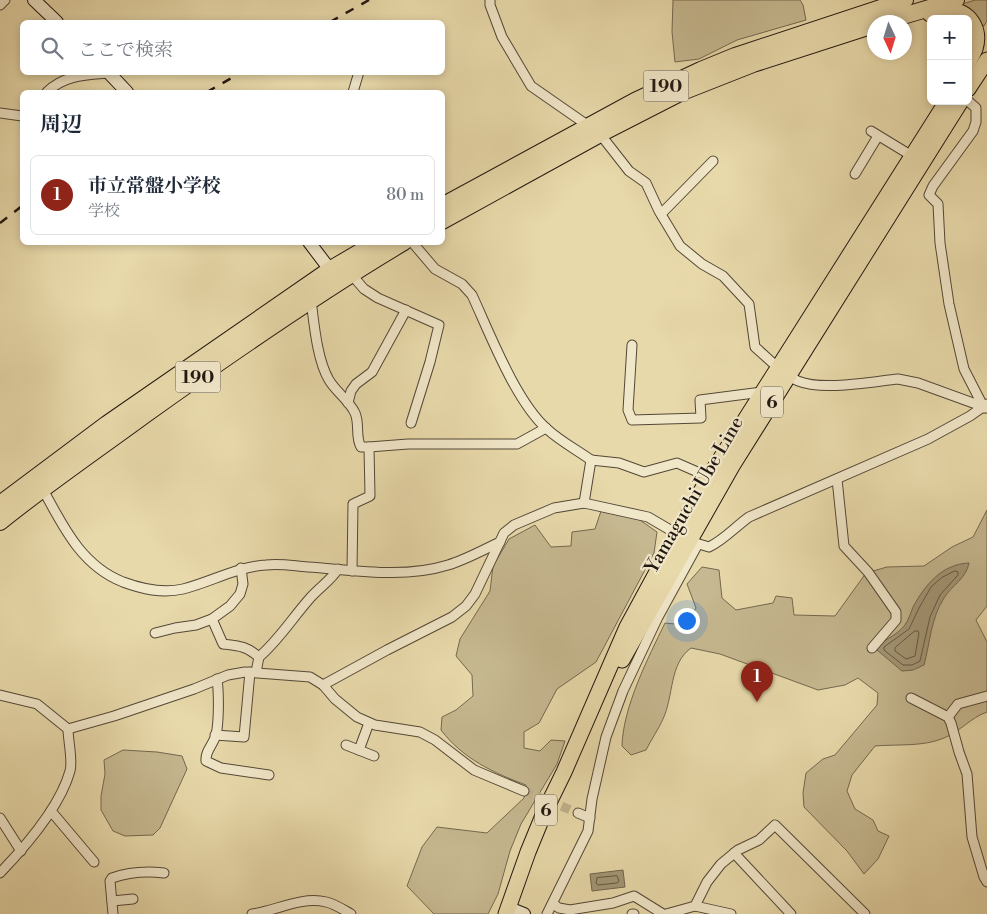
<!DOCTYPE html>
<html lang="ja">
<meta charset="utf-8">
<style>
:root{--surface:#fff;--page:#f2f2f3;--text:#1f2937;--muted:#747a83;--line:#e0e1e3;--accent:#8f2418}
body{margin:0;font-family:"Libre Bodoni","Noto Serif JP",serif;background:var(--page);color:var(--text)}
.controls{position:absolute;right:15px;top:15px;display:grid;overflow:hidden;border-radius:8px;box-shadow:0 2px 8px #0003}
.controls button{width:45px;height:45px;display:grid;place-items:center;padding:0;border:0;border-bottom:1px solid var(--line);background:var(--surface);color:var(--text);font:25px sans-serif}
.compass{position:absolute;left:867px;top:15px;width:45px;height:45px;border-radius:50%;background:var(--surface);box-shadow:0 2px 8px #0003;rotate:176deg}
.you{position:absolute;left:686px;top:620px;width:18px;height:18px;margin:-12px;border:4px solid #fff;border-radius:50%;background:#1a73e8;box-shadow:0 0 0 8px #1a73e833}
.badge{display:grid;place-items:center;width:32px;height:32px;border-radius:50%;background:var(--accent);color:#fff;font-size:16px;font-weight:700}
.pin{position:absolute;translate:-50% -41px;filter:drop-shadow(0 1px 2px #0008)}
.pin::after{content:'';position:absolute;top:26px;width:18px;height:15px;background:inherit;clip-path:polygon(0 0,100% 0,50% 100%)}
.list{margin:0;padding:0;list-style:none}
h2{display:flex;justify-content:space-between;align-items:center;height:65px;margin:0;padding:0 20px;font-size:21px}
h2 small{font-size:16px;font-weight:400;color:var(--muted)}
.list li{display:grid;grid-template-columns:32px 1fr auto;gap:15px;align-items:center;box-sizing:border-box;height:80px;margin:0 10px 10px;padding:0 10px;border:1px solid var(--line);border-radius:8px}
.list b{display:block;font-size:19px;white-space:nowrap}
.list p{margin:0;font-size:16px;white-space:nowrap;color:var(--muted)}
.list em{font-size:16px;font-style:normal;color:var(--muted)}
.icon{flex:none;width:28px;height:28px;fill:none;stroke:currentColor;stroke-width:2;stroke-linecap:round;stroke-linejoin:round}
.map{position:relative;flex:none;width:987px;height:914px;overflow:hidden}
.search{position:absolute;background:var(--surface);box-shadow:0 2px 8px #0003;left:20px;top:20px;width:425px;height:55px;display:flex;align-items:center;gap:12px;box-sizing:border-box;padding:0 18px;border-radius:8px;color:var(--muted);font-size:19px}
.panel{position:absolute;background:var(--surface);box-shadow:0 2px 8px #0003;left:20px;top:90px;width:425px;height:155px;border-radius:8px}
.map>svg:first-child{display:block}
.green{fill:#c6b890;stroke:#746850}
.water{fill:#a49776;stroke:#70644e}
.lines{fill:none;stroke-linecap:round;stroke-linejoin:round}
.shore{stroke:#625744;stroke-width:1}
.street-tunnel{stroke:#c0b28b;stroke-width:9;stroke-dasharray:9 4.5;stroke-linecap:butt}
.street-casing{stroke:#534837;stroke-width:11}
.secondary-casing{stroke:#211711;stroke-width:14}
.primary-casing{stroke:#211711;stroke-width:17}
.highway-casing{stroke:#211711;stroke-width:18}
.street{stroke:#f0e6c8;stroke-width:9}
.secondary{stroke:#f0e6c8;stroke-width:12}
.primary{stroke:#e8d9aa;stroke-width:15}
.highway{stroke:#e8d9aa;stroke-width:16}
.rail{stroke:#211711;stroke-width:2.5;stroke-dasharray:9 9;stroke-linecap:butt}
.labels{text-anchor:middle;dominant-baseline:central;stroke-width:4.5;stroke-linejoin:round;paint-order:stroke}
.shield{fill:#f0e6c8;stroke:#5f5548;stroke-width:1}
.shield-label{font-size:18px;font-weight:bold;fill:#211711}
.street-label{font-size:19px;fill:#211711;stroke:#f0e6c8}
</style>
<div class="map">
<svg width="987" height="914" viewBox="0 0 987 914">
<rect width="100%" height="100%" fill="#e8d9aa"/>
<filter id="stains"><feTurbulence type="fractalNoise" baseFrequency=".004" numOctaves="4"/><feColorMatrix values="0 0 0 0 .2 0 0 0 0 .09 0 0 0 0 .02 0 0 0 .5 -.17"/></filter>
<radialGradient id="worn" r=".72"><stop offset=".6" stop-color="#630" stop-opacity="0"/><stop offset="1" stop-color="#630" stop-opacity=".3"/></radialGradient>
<g class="green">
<polygon points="673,0 800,0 803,5 806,20 737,40 699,59 675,62 672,32"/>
<polygon points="975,0 987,0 987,21 984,26 959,5"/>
<path d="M987,510v96l-11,14 11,22v70c-17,6 -26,19 -43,26 -21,9 -46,6 -69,8l-23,29 -5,16 8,18 18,11 5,11 11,5 -11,23 -14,15 -17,-23 -43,-44 -1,-14 3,-20 17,-14 12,-4 42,-50 1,-12 -20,-15 -13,7 -27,5 -98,-36 -29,-6c-22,16 -17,47 -28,71 -5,11 -12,21 -17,31l-15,5 -9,-9c1,-39 26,-88 43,-123l20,2 11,-17 -9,-24 15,-17 17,3 3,28 14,12 37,-7 3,-7 16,2 2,17 41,1 31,-43 21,-6 37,-1 28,-19 21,-10z"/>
<path d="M601,511l39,9 17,12 -3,21 -58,109 -39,27 -18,34 -15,9v16l16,3 11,-11 14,1 -8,23 -36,60 -11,27 -12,43 -10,20h-54l-27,-28 15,-39 15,-20 50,6 37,-35 2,-13c-32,-12 -63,-26 -85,-55l1,-13 14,-7 17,-14 -1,-21 -16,-19 4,-17 30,-48 3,-25 16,-27 26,-14 16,22 20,-1 1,-14 23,-3z"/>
<polygon points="123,750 157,752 182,756 187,769 160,828 153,835 125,836 113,831 101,810 101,796 105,774 104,760"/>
</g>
<g class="water">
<path d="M969,563c-3,16 -17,22 -25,35 -13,20 -14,45 -20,67l-11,5 -11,1 -25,-21v-5c9,-5 22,-12 28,-20 4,-6 6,-13 8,-18 12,-22 29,-43 56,-44z"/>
<polygon points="623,870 625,887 592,891 590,874"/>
</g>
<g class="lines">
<g class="shore">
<polygon points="955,571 958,572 958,575 940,595 930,617 920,661 912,665 903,665 884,650 884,647 909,629 919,608 931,587 941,578"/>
<polygon points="915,631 918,631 919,633 915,656 906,659 895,651 895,648"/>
<polygon points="617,876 619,881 617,883 598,885 596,883 597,878"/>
</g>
<polyline class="street-tunnel" points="524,791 578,813"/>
<g class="street-casing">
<g id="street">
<path d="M490,0v5l12,32 29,49 69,48 29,37 17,12 13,28 21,35 22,18 21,12 26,28 6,43c13,11 27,27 43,34 24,10 72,1 100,-2l20,4 69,25"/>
<polyline points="0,5 5,0"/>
<path d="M47,92c17,-17 39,-17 62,-19"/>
<polyline points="353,92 359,72"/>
<polyline points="968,101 976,108 976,122 973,131 933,186 929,195 938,204 940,243 949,304 964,369 984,408"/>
<polyline points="0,113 22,116"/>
<polyline points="871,131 912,156"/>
<polyline points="855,174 878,136"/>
<polyline points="661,214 713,161"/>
<path d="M412,242l23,27 27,15 10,11c18,39 44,107 75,134 13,12 30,21 44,31l-7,43"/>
<polyline points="351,274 364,289 378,298 439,325 430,362 411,423"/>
<path d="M311,300c3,23 6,60 18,80 7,12 20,20 26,33 5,11 0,24 6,34h8"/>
<polyline points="632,345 628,410 632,420 701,418 700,400 762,392"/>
<polyline points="348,403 351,391 356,384 372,372 406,310"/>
<polyline points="591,460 619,463 644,472 677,463 709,477"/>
<polyline points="837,479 844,546 868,572 896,612 896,620 872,648"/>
<path d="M41,486c21,38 39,79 82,96 19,7 39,12 60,7 28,-7 53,-22 83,-24 14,-2 28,1 42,2 45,3 95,12 140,-2 17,-5 35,-15 52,-23"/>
<polyline points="352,571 353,504 370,496 369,447 408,444 517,444 546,428"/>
<path d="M212,619l11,25c17,2 23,2 36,13l-3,15"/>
<polyline points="155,633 175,628 196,625 212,619 230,606 240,594 243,584 241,568"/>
<path d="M259,657c20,-17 34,-40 52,-60 9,-10 20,-17 27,-28"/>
<path d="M217,679c2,14 2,43 -1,56 -3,10 -11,16 -10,26l15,7 48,7"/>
<path d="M323,685l64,-35 65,-33 14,-11 9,-12 29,-61 10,-8 40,-17 30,-5 64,14 41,24 20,6c15,-7 26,-20 40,-30l179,-78 42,-23 17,-12"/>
<path d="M0,695l37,9 31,25c0,11 5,32 2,42 -10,36 -45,76 -70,102"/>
<polyline points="911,698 948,717 951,723 959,752 967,774 972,837 984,877 987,882"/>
<polyline points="948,717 958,704 987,696"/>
<polyline points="68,729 114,716 194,689 228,675 245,672 310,677 323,685 335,699 357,717 375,725 420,732 435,740 474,770 524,791"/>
<polyline points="215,735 244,737 250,672"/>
<polyline points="346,745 374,756"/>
<polyline points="359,750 369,723"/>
<polyline points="51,811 94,862"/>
<polyline points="578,813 590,818"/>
<polyline points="0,818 21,851"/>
<polyline points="734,853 791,914"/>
<polyline points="112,901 133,899"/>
<polyline points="553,904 559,908 570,910 613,903 634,896 663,914"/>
<path d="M113,914l-3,-33 2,-3c17,-6 34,-7 52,-5"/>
<path d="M252,914c24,-3 49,-18 74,-12 9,2 18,8 25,12"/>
<polyline points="547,914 588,831 592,799 606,737 623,691 658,617 698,544"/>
<polyline points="632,914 634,914"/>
<polyline points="666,914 695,906"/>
<polyline points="731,914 695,906 707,882 721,864 738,850 759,840 775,825 865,914"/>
</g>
</g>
<g class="secondary-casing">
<g id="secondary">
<polyline points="34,0 57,22"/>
<polyline points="108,72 127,92"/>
<polyline points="309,242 334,275"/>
<polyline points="509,908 524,914"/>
</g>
</g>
<g class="primary-casing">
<g id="primary">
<path d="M930,14c6,-2 12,-4 19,-4 21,1 32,19 26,39 -2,5 -5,10 -7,14"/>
<polyline points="968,89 987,60"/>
<polyline points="622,660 732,466 961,101"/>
<polyline points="506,914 528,852 544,813 564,772 627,627 671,546 709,477 947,101"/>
</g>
</g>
<g class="highway-casing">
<g id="highway">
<polyline points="883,22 956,0"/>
<polyline points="442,206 635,101 701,70 735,56 905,0"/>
<polyline points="442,221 600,134 682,92 753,64 874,25"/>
<polyline points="0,504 107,424 331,269 377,242"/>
<path d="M0,522c47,-38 97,-72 146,-108 84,-60 169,-119 258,-172"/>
</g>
</g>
<use href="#street" class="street"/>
<use href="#secondary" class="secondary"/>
<use href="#primary" class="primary"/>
<use href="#highway" class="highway"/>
<g class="rail">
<polyline points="330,22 369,0"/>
<polyline points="207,92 242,72"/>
<polyline points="0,223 22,206"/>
</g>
</g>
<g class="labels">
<g class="shield">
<rect x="643.5" y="70.5" width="45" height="31" rx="4"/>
<rect x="175.5" y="361.5" width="45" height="31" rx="4"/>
<rect x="761" y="386.5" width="22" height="31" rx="4"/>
<rect x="535" y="794.5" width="22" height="31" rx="4"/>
</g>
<g class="shield-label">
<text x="666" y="86">190</text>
<text x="198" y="377">190</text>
<text x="772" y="402">6</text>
<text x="546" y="810">6</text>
</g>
<g class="street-label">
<text transform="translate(694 495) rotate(-60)">Yamaguchi Ube Line</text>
</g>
</g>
<rect width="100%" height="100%" filter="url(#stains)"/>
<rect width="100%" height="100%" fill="url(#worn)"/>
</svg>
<div class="controls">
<button>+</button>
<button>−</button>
</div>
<svg class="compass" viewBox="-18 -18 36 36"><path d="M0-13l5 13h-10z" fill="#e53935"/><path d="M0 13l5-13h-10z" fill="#747a83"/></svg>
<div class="you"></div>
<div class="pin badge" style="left:757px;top:702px">1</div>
<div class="search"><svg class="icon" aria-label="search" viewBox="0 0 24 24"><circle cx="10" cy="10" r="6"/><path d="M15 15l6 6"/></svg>ここで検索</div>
<section class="panel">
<h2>周辺<small></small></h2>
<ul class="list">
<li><span class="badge">1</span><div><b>市立常盤小学校</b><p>学校</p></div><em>80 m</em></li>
</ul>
</section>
</div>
